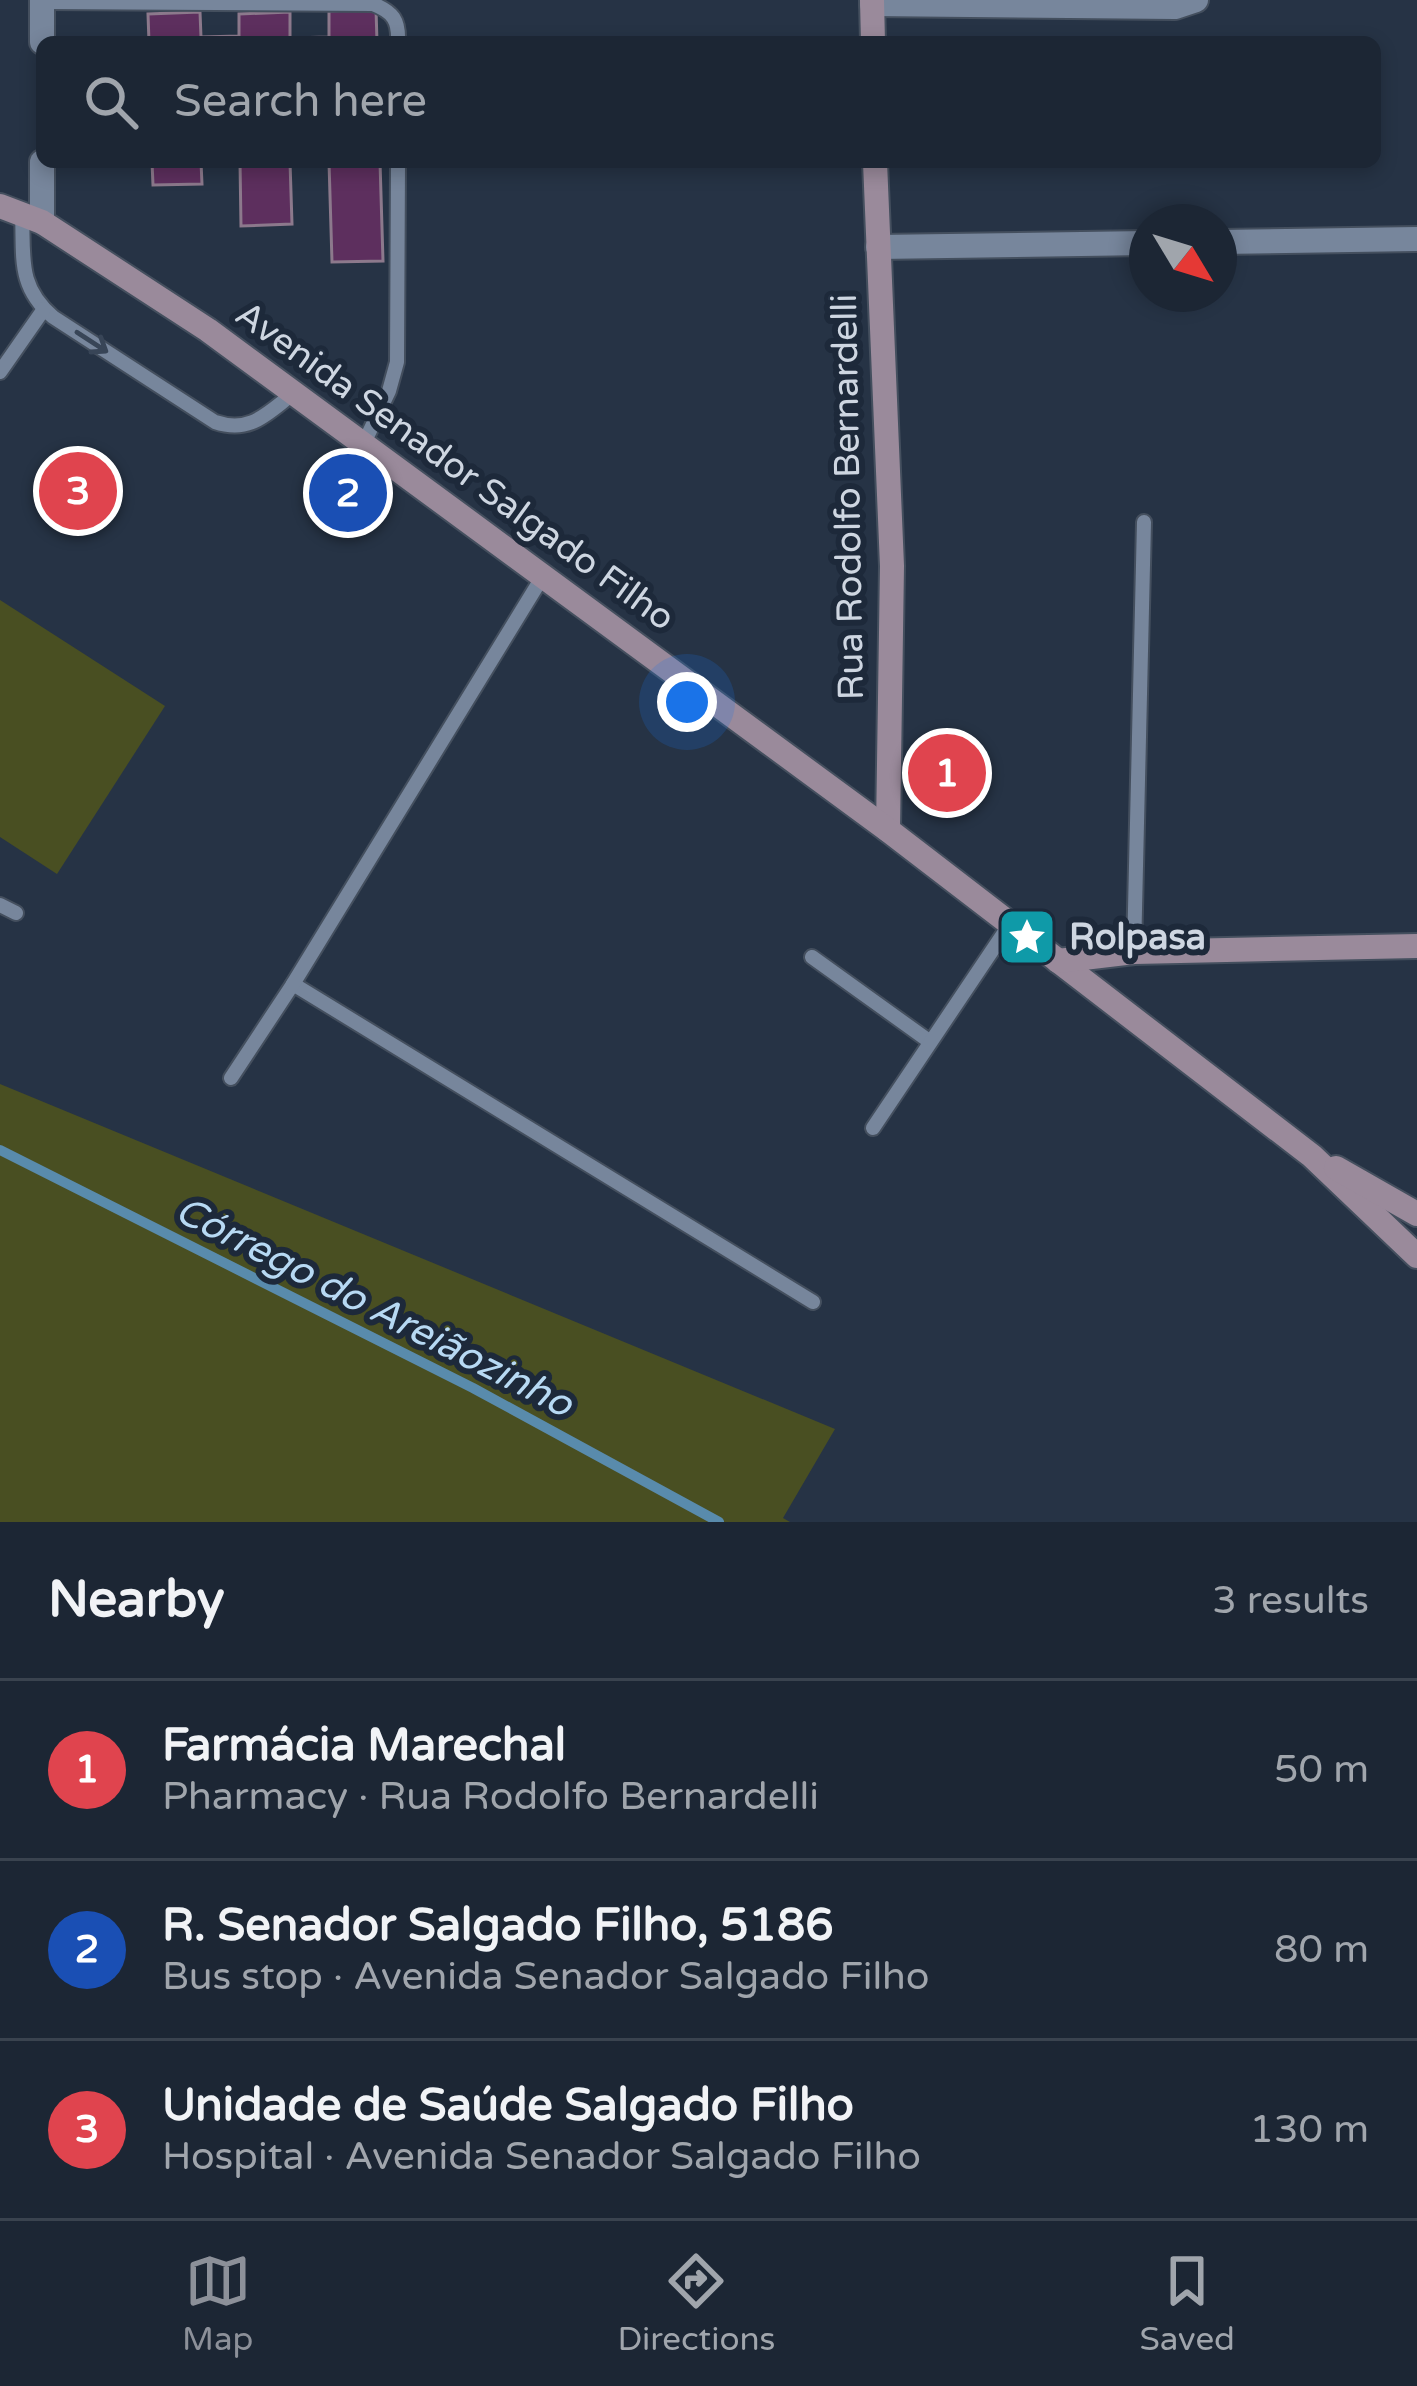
<!DOCTYPE html>
<meta charset="utf-8">
<style>
:root{--surface:#1c2634;--page:#252e3c;--text:#f1f3f6;--muted:#a0a5ac;--line:#3a434f;--accent:#8c9099}
body{margin:0;font-family:"Varela Round",sans-serif;background:var(--page);color:var(--text)}
.compass{position:absolute;left:1129px;top:204px;width:108px;height:108px;border-radius:50%;background:var(--surface);box-shadow:0 6px 18px #0003;rotate:128deg}
.you{position:absolute;left:687px;top:702px;width:42px;height:42px;margin:-30px;border:9px solid #fff;border-radius:50%;background:#1a73e8;box-shadow:0 0 0 18px #1a73e833}
.badge{display:grid;place-items:center;width:78px;height:78px;border-radius:50%;background:var(--accent);color:#fff;font-size:39px;font-weight:700}
.pin{position:absolute;translate:-50% -50%;border:6px solid #fff;box-shadow:0 3px 12px #0006}
.list{margin:0;padding:0;list-style:none}
h2{display:flex;justify-content:space-between;align-items:center;height:156px;margin:0;padding:0 48px;font-size:51px}
h2 small{font-size:39px;font-weight:400;color:var(--muted)}
.list li{display:grid;grid-template-columns:78px 1fr auto;gap:36px;align-items:center;box-sizing:border-box;height:180px;padding:0 48px;border-top:3px solid var(--line)}
.list b{display:block;font-size:45px;white-space:nowrap}
.list p{margin:0;font-size:39px;white-space:nowrap;color:var(--muted)}
.list em{font-size:39px;font-style:normal;color:var(--muted)}
.icon{flex:none;width:66px;height:66px;fill:none;stroke:currentColor;stroke-width:2;stroke-linecap:round;stroke-linejoin:round}
.map{position:relative;flex:none;width:1417px;height:1522px;overflow:hidden}
.search{position:absolute;background:var(--surface);box-shadow:0 6px 18px #0003;left:36px;right:36px;top:36px;height:132px;display:flex;align-items:center;gap:30px;box-sizing:border-box;padding:0 42px;border-radius:18px;color:var(--muted);font-size:45px}
.sheet{height:696px;background:var(--surface)}
nav{display:flex;justify-content:space-around;align-items:center;box-sizing:border-box;height:168px;border-top:3px solid var(--line);background:var(--surface);font-size:33px;color:var(--muted)}
nav a{display:grid;justify-items:center;gap:6px}
nav .on{color:var(--accent)}
.map>svg:first-child{display:block}
.green{fill:#494f22}
.lines{fill:none;stroke-linecap:round;stroke-linejoin:round}
.stream{stroke:#598bac;stroke-width:10}
.building{fill:#5d2f5e;stroke:#8c798c;stroke-width:3}
.lane-casing{stroke:#444f5e;stroke-width:18}
.street-casing{stroke:#444f5e;stroke-width:28}
.secondary-casing{stroke:#444f5e;stroke-width:28}
.lane{stroke:#77869c;stroke-width:14}
.street{stroke:#77869c;stroke-width:24}
.secondary{stroke:#9a8a9b;stroke-width:24}
.oneway{stroke:#384557}
.labels{text-anchor:middle;dominant-baseline:central;stroke-width:12;stroke-linejoin:round;paint-order:stroke}
.street-label{font-size:36px;fill:#ced6e1;stroke:#1d293a}
.poi-label{font-size:36px;font-weight:bold;fill:#ced6e1;stroke:#1d293a;text-anchor:start}
.water-label{font-size:39px;font-style:italic;fill:#b7d9f3;stroke:#1d293a}
</style>
<div class="map">
<svg width="1417" height="1522" viewBox="0 0 1417 1522">
<rect width="100%" height="100%" fill="#263345"/>
<g class="green">
<polygon points="0,600 165,706 57,874 0,837"/>
<polygon points="0,1084 835,1429 783,1518 790,1522 0,1522"/>
</g>
<g class="lines">
<polyline class="stream" points="0,1150 473,1388 719,1522"/>
</g>
<g class="building">
<polygon points="376,9 377,42 149,42 148,14 200,12 201,37 239,36 239,14 290,12 290,38 329,37 329,11"/>
<polygon points="152,162 201,162 202,184 153,185"/>
<polygon points="240,162 290,162 292,224 241,226"/>
<polygon points="329,162 380,162 383,261 332,262"/>
</g>
<g class="lines">
<g class="lane-casing">
<g id="lane">
<path d="M42,2l331,2c20,8 26,16 25,38"/>
<path d="M22,214c2,43 -5,72 31,103l162,105c36,12 52,-9 79,-29"/>
<polyline points="0,372 44,309"/>
<polyline points="364,443 389,391 397,362 398,162"/>
<polyline points="0,905 16,913"/>
<polyline points="1134,952 1144,522"/>
<polyline points="812,957 929,1041"/>
<polyline points="293,984 813,1302"/>
<polyline points="231,1078 293,984 543,576"/>
<polyline points="873,1128 1010,924"/>
</g>
</g>
<g class="street-casing">
<g id="street">
<polyline points="872,4 1175,7 1196,0"/>
<polyline points="42,42 42,0"/>
<polyline points="42,222 42,162"/>
<polyline points="1219,242 1417,239"/>
<polyline points="878,247 1147,243"/>
</g>
</g>
<g class="secondary-casing">
<g id="secondary">
<polyline points="872,0 873,42"/>
<polyline points="875,162 892,566 888,830"/>
<polyline points="0,206 42,222 208,330 888,830 1312,1156 1417,1256"/>
<polyline points="1058,961 1134,952 1417,946"/>
<polyline points="1336,1168 1417,1214"/>
</g>
</g>
<use href="#lane" class="lane"/>
<use href="#street" class="street"/>
<use href="#secondary" class="secondary"/>
</g>
<defs><path id="oneway-shaft" d="M-6 0H5M1.5-3L5.5 0L1.5 3" fill="none" stroke-width="1.6" stroke-linecap="round" stroke-linejoin="round" transform="scale(3)"/></defs>
<use class="oneway" href="#oneway-shaft" transform="translate(92 342) rotate(33)"/>
<defs>
<g id="sight-square" transform="scale(3)"><rect x="-9" y="-9" width="18" height="18" rx="4" fill="#0f9aa8" stroke="#1d293a"/><path d="M0-6L1.8-2.2L6-1.7L2.9 1.2L3.7 5.4L0 3.3L-3.7 5.4L-2.9 1.2L-6-1.7L-1.8-2.2Z" fill="#fff"/></g>
</defs>
<g fill-rule="evenodd">
<use href="#sight-square" x="1027" y="937"/>
</g>
<g class="labels">
<g class="street-label">
<text transform="translate(455 466) rotate(36)">Avenida Senador Salgado Filho</text>
<text transform="translate(848 497) rotate(-91)">Rua Rodolfo Bernardelli</text>
</g>
<g class="poi-label">
<text x="1069" y="937">Rolpasa</text>
</g>
<g class="water-label">
<text transform="translate(374 1307) rotate(27)">Córrego do Areiãozinho</text>
</g>
</g>
</svg>
<svg class="compass" viewBox="-18 -18 36 36"><path d="M0-13l5 13h-10z" fill="#e53935"/><path d="M0 13l5-13h-10z" fill="#a0a5ac"/></svg>
<div class="you"></div>
<div class="pin badge" style="left:947px;top:773px;background:#e0444e">1</div>
<div class="pin badge" style="left:348px;top:493px;background:#1a4fb4">2</div>
<div class="pin badge" style="left:78px;top:491px;background:#e0444e">3</div>
<div class="search"><svg class="icon" aria-label="search" viewBox="0 0 24 24"><circle cx="10" cy="10" r="6"/><path d="M15 15l6 6"/></svg>Search here</div>
</div>
<section class="sheet">
<h2>Nearby<small>3 results</small></h2>
<ul class="list">
<li><span class="badge" style="background:#e0444e">1</span><div><b>Farmácia Marechal</b><p>Pharmacy · Rua Rodolfo Bernardelli</p></div><em>50 m</em></li>
<li><span class="badge" style="background:#1a4fb4">2</span><div><b>R. Senador Salgado Filho, 5186</b><p>Bus stop · Avenida Senador Salgado Filho</p></div><em>80 m</em></li>
<li><span class="badge" style="background:#e0444e">3</span><div><b>Unidade de Saúde Salgado Filho</b><p>Hospital · Avenida Senador Salgado Filho</p></div><em>130 m</em></li>
</ul>
</section>
<nav>
<a class="on"><svg class="icon" aria-label="map" viewBox="0 0 24 24"><path d="M3 6l6-2 6 2 6-2v14l-6 2-6-2-6 2zM9 4v14M15 6v14"/></svg>Map</a>
<a><svg class="icon" aria-label="directions" viewBox="0 0 24 24"><path d="M12 3l9 9-9 9-9-9zM9 14v-3h6M13 9l2 2-2 2"/></svg>Directions</a>
<a><svg class="icon" aria-label="saved" viewBox="0 0 24 24"><path d="M7 4h10v16l-5-4-5 4z"/></svg>Saved</a>
</nav>
